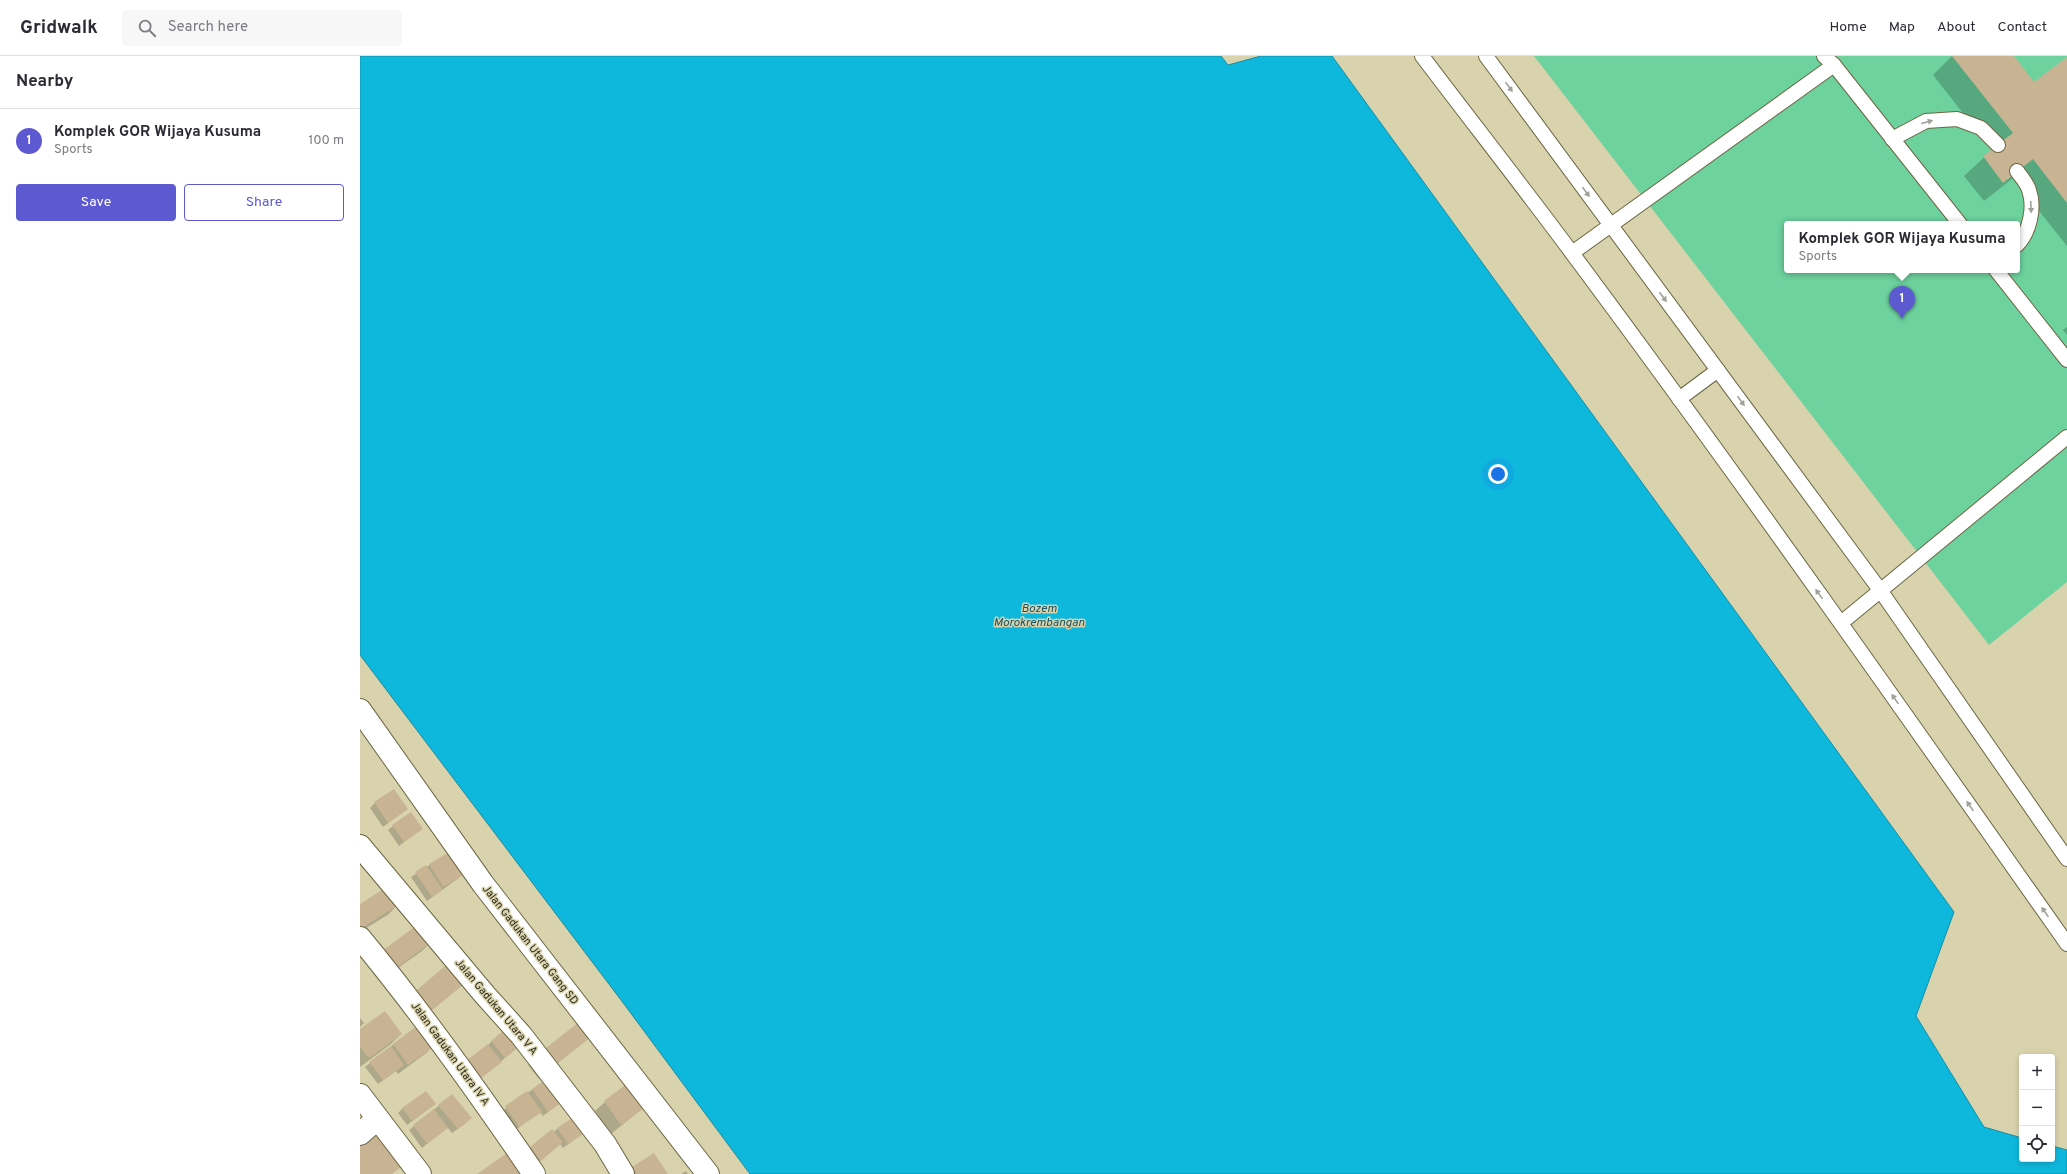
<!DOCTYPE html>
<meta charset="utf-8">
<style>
:root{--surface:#fff;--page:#f7f7f7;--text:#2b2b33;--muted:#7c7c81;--line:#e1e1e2;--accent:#5c59d1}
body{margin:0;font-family:Overpass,sans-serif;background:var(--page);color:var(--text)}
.controls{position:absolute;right:12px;bottom:12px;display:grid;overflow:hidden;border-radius:4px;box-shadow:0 2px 6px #0003}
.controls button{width:36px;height:36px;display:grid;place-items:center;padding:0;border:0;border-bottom:1px solid var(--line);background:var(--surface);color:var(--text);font:20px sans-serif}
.you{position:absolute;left:1138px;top:418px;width:14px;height:14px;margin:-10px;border:3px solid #fff;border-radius:50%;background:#1a73e8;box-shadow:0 0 0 6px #1a73e833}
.badge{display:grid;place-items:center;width:26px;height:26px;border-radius:50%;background:var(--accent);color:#fff;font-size:13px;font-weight:700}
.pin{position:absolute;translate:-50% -33px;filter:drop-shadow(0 1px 2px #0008)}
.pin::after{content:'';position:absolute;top:21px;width:14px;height:12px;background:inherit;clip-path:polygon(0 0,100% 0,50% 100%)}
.popup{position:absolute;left:1424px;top:165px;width:236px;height:52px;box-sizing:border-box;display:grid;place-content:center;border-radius:4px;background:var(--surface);filter:drop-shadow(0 1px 3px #0005);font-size:13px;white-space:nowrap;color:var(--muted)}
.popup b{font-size:15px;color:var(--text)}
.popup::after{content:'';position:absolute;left:50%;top:100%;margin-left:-8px;border:8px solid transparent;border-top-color:var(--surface)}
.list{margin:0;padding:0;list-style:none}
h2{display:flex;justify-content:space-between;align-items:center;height:52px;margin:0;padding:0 16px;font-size:17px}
h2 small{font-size:13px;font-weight:400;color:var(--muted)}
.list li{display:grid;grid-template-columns:26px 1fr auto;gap:12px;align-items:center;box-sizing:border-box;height:64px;padding:0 16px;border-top:1px solid var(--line)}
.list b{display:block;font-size:15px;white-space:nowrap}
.list p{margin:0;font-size:13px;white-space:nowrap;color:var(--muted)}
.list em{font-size:13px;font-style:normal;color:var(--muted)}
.actions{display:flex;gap:8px;padding:12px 16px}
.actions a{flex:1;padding:9px 0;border:1px solid var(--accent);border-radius:4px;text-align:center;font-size:14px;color:var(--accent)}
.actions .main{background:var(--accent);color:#fff}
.icon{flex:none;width:22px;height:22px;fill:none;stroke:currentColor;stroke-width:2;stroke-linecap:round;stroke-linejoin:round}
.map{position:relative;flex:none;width:1707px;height:1118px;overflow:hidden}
header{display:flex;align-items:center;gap:24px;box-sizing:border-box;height:56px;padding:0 20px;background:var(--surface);border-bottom:1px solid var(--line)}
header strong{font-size:19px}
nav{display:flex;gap:22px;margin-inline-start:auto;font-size:14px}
.search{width:280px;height:36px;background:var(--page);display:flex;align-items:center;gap:10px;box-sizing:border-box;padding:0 14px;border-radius:4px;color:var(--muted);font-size:15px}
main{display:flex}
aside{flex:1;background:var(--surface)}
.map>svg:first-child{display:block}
.green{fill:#6dd29e;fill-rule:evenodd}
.water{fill:#0eb8dd;stroke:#178da3}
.shadow{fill:#0003}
.building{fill:#c8b493}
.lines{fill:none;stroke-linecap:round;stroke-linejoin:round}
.lane-casing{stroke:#6c6644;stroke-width:16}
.street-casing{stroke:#6c6644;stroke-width:24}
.lane{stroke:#fff;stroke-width:14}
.street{stroke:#fff;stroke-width:22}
.oneway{fill:#a09f99}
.labels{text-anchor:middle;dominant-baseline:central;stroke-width:3;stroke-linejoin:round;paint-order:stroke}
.street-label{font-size:11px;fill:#2d2a1c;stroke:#d9d3ad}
.water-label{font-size:12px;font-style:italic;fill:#185362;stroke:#d9d3ad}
</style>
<header>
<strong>Gridwalk</strong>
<div class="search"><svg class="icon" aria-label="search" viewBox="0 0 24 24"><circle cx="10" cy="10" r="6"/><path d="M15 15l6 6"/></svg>Search here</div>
<nav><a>Home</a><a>Map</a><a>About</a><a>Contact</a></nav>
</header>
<main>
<aside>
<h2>Nearby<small></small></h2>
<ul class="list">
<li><span class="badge">1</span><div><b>Komplek GOR Wijaya Kusuma</b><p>Sports</p></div><em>100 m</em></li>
</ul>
<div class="actions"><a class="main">Save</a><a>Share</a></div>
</aside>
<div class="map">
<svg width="1707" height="1118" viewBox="0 0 1707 1118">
<rect width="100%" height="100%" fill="#d9d3ad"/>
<path class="green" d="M1174,0h533v526l-78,63zM1427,168h230v46h-230z"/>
<polygon class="water" points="0,0 861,0 868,9 901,0 972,0 1594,856 1556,960 1624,1071 1662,1082 1662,1103 1692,1103 1692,1090 1707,1094 1707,1118 390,1118 261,944 0,599"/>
<g class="shadow">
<polygon points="1592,0 1653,0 1674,28 1707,2 1707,190 1653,122 1624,145 1604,120 1632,94 1573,19"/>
<polygon points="1707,271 1707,279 1703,274"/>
<polygon points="15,747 47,753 23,771 10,752"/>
<polygon points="33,770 61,773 39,790 28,774"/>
<polygon points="90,796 104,818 67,845 51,821"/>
<polygon points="38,848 29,858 0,876 0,850"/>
<polygon points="60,868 72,885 62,895 21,924"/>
<polygon points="106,925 57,967 42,949"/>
<polygon points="0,962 4,967 0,971"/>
<polygon points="0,974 41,978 31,988 0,1011"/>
<polygon points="229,981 179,1023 168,1009 178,999"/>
<polygon points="132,985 157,992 115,1027 127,990"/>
<polygon points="76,987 66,997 38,1018 36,1015 18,1028 5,1011 34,988"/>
<polygon points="184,1025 200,1047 183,1060 180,1056 154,1075 141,1056"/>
<polygon points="92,1039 106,1067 92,1077 87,1071 62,1092 49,1074"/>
<polygon points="245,1046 289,1047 251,1078 235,1055"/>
<polygon points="75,1048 47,1069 38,1057 43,1052"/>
<polygon points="198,1072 225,1076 203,1092 200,1088 175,1109 166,1096 192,1074 194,1076"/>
<polygon points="273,1112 307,1118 269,1118"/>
<polygon points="326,1115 328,1118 321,1118"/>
</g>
<g class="building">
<polygon points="1592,0 1654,0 1674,26 1707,1 1707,147 1673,103 1643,127 1623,100 1653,77"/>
<polygon points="34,733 48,753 28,767 14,746"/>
<polygon points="51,756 63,773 44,786 32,769"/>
<polygon points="91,795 105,818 83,831 69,808"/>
<polygon points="66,809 83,834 72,841 55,816"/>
<polygon points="28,830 40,848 0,873 0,848"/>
<polygon points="60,867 73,885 32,915 19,897"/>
<polygon points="91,905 108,925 67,958 51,939"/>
<polygon points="25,955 42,978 9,1002 0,991 0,973"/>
<polygon points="62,966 77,988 48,1009 33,988"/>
<polygon points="219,966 231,981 189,1014 177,999"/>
<polygon points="149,970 163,987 145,1002 131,985"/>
<polygon points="128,988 142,1006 120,1023 106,1005"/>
<polygon points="31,990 44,1009 23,1024 9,1006"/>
<polygon points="273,1023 291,1047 261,1069 244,1045"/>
<polygon points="185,1024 201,1047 188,1056 172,1033"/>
<polygon points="66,1035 76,1048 52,1065 42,1052"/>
<polygon points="167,1035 182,1056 159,1071 145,1050"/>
<polygon points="92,1038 112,1062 98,1073 78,1049"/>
<polygon points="74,1053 88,1072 67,1088 53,1069"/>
<polygon points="215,1060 226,1076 208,1088 197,1072"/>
<polygon points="14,1073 41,1111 32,1118 0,1118 0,1083"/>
<polygon points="192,1073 203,1086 181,1105 170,1091"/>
<polygon points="147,1097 162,1118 117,1118"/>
<polygon points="294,1097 308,1118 277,1118 272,1111"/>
</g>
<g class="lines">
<g class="lane-casing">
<g id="lane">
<path d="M1062,0c50,66 101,131 150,197 169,227 332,459 495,691"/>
<polyline points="1126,0 1520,534 1707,803"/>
<polyline points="1464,0 1474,9"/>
<polyline points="1532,83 1566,65 1597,63 1621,72 1638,89"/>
<path d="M1657,189c13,-13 18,-38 12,-55 -2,-7 -8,-13 -12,-19"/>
<polyline points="1212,197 1474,9 1600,168"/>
<polyline points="1636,214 1707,304"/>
<polyline points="1319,343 1358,314"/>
<polyline points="1481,567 1707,381"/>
</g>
</g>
<g class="street-casing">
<g id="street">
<polyline points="0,654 123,828 348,1118"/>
<polyline points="0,790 125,939 161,979 245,1088 263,1118"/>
<path d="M0,882c62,75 119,155 174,236"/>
<polyline points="0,1039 60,1118"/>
<polyline points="0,1078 17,1063"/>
</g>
</g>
<use href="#lane" class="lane"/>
<use href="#street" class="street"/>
</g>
<defs><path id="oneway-solid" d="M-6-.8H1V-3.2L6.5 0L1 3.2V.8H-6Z"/></defs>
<g class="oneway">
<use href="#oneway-solid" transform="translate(1149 31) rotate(54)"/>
<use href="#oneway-solid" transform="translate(1567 66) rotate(-15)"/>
<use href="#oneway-solid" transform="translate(1226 136) rotate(54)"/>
<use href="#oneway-solid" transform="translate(1671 151) rotate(87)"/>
<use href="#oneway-solid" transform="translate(1303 241) rotate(53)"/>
<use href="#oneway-solid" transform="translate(1381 345) rotate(54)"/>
<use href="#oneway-solid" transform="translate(1459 538) rotate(-126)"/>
<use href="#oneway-solid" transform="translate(1535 643) rotate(-125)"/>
<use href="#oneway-solid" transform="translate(1610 750) rotate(-125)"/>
<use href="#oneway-solid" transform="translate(1685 856) rotate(-125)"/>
</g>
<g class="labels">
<g class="street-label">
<text transform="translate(170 889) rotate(52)">Jalan Gadukan Utara Gang SD</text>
<text transform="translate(136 951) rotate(50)">Jalan Gadukan Utara V A</text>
<text transform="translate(90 998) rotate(54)">Jalan Gadukan Utara IV A</text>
</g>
<g class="water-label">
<text x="679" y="553">Bozem<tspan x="679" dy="14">Morokrembangan</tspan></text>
</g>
</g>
</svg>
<div class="controls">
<button>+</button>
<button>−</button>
<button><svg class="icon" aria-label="locate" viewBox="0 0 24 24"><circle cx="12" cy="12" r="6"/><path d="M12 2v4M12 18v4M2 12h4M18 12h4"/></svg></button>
</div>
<div class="you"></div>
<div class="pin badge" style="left:1542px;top:263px">1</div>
<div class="popup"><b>Komplek GOR Wijaya Kusuma</b>Sports</div>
</div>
</main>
